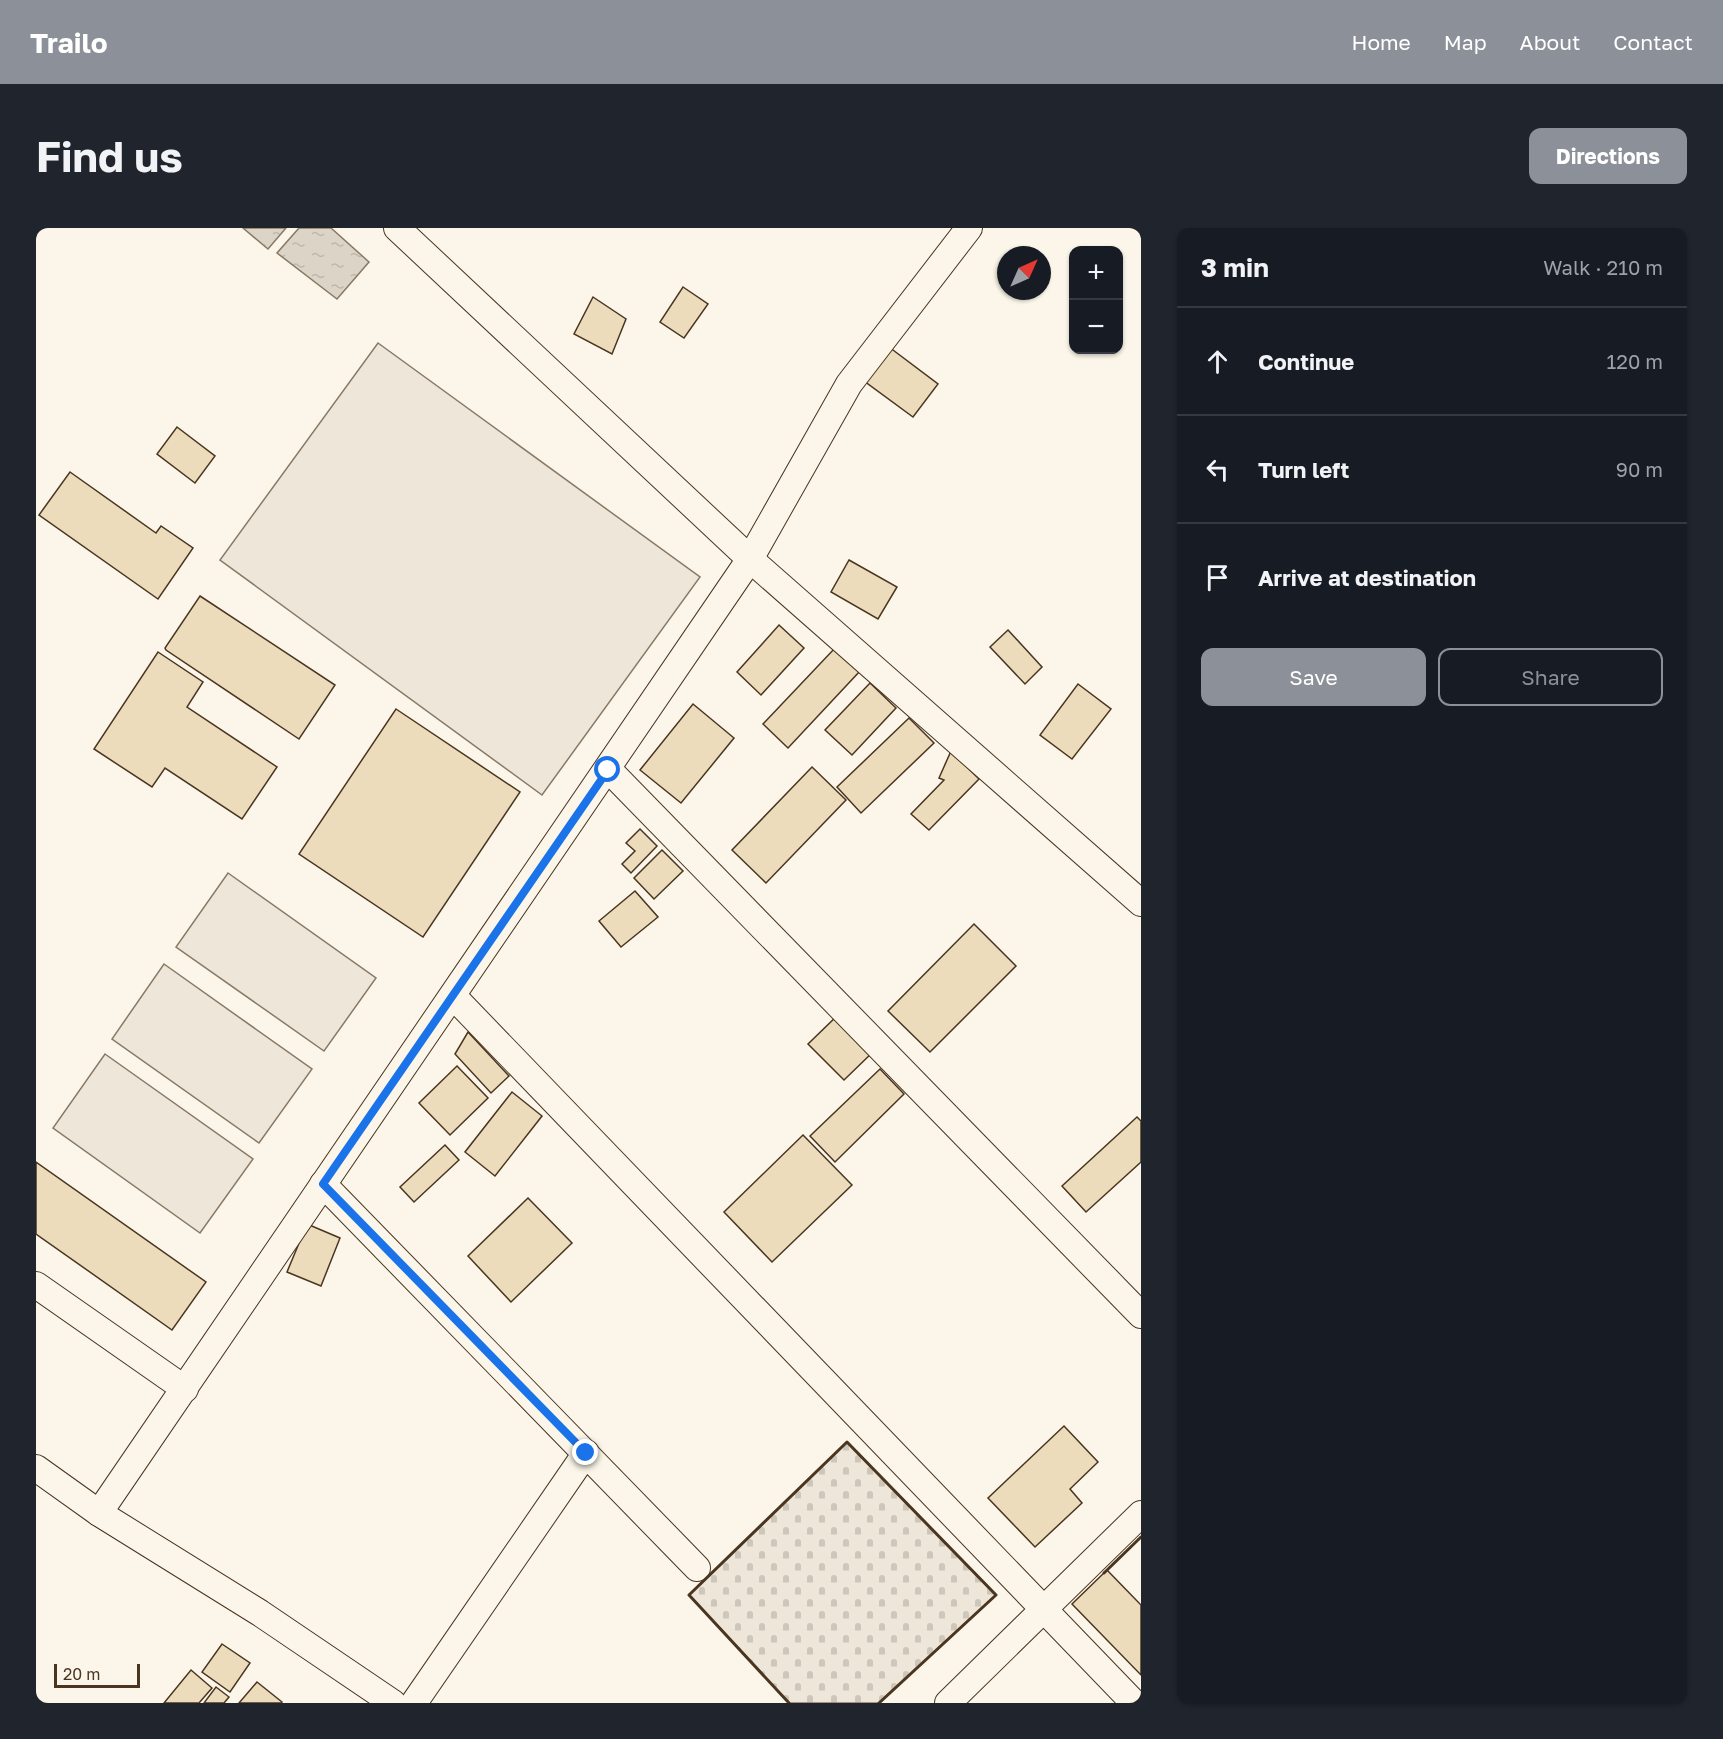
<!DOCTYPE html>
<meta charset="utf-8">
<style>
:root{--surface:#171b24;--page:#20242c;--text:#f1f3f6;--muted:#9ea1a6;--line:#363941;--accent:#8c9099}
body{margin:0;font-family:"Golos Text",sans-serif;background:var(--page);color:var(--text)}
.controls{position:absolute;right:18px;top:18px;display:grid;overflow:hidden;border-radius:12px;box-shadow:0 2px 4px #0004}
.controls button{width:54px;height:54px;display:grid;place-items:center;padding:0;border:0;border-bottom:2px solid var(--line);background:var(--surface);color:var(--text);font:30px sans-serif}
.compass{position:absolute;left:961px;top:18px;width:54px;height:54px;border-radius:50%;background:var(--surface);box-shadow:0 2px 4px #0004;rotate:45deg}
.scale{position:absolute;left:18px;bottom:15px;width:86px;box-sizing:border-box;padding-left:6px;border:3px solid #4a3520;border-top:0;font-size:16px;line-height:21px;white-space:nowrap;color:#4a3520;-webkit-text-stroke:4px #fbf6e9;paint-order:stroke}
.stop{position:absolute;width:18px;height:18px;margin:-14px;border:4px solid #1a73e8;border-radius:50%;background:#fff}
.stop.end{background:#1a73e8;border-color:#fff;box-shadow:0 2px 6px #0008}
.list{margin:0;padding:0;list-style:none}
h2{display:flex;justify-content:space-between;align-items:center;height:78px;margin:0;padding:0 24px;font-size:26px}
h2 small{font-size:20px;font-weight:400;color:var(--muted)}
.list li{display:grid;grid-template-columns:39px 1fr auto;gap:18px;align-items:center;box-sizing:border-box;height:108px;padding:0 24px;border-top:2px solid var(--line)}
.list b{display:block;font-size:22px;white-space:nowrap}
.list em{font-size:20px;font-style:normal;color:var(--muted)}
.actions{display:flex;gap:12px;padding:18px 24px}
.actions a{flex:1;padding:14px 0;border:2px solid var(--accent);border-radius:12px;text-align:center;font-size:21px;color:var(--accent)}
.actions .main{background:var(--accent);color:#fff}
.icon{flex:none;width:33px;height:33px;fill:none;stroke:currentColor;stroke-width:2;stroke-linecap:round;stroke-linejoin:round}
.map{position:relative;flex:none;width:1105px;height:1475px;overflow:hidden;border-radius:12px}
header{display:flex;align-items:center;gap:36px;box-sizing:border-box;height:84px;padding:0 30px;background:var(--accent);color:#fff}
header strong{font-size:28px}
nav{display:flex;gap:33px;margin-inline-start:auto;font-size:21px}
.intro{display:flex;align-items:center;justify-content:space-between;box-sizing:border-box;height:144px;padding:0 36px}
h1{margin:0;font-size:42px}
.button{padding:15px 27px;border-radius:12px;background:var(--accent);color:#fff;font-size:21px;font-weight:700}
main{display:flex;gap:36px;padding:0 36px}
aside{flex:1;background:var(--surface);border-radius:12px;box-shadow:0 2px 4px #0004}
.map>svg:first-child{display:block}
.grass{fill:#ede6d9;stroke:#887966;stroke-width:1.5}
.cemetery{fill:url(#cemetery-stones);stroke:#887966;stroke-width:1.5}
.water{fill:url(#water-ripples);stroke:#887966;stroke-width:1.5}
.building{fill:#ecdcbc;stroke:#4a3520;stroke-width:1.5}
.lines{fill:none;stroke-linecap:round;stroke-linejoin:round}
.minor-casing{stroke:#4a3520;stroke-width:28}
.minor{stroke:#fbf6e9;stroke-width:26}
.wall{stroke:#4a3520;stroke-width:3}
.route{stroke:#1a73e8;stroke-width:8}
</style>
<header>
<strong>Trailo</strong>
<nav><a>Home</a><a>Map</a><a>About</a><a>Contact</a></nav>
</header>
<div class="intro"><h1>Find us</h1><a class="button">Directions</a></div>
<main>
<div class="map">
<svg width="1105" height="1475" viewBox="0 0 1105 1475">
<defs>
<pattern id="cemetery-stones" width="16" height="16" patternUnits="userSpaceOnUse" patternTransform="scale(1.5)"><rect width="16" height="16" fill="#ede6d9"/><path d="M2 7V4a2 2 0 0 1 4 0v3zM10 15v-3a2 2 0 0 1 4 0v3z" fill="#cdc6ba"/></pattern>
<pattern id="water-ripples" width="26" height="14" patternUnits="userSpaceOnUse" patternTransform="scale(1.5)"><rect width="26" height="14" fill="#dcd4c6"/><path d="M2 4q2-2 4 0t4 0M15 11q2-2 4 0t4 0" fill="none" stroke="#beb7aa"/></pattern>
</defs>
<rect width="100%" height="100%" fill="#fbf6e9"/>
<g class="grass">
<polygon points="342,115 664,349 506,567 184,332"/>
<polygon points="192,645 340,750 288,823 140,719"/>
<polygon points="128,736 276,841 223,915 76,811"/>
<polygon points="69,826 217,931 164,1005 17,900"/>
</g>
<polygon class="cemetery" points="811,1214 960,1367 843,1475 753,1475 653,1367"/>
<g class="water">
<polygon points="207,0 250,0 232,21"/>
<polygon points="263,0 295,0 333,34 301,71 241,25"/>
</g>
<g class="building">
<polygon points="647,59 672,76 648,110 624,94"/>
<polygon points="557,69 590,91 576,126 538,106"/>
<polygon points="849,116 902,156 877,189 824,150"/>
<polygon points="141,199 179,228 159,255 121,226"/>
<polygon points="34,244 120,305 125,298 157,320 122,371 3,287"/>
<polygon points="813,332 861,359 842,391 795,364"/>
<polygon points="164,368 299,457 263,511 130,422 129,420"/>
<polygon points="743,397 768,420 725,467 701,444"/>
<polygon points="972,402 1006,439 989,456 954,419"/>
<polygon points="799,420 824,443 752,520 727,496"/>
<polygon points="122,424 167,454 151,479 241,539 206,591 129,540 116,559 58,521"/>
<polygon points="834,455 860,480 816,527 789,502"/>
<polygon points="1042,456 1075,481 1036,531 1004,507"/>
<polygon points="657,476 698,510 645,575 604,542"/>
<polygon points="360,481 484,564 387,709 263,626"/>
<polygon points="873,490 898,515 825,585 801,559"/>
<polygon points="915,523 943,551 893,602 875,586 908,552 903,550"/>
<polygon points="776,539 810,572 730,655 696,622"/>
<polygon points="604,601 621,618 595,645 586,636 599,623 590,615"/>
<polygon points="626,622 647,643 618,671 598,650"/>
<polygon points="599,663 622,689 585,719 563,693"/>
<polygon points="938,696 980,738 894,824 852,783"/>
<polygon points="804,785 839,822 808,852 772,816"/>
<polygon points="432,804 473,848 455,865 419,826"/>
<polygon points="421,838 452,870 414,907 383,875"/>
<polygon points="844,841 868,866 799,934 774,908"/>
<polygon points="476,864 506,888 459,948 429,924"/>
<polygon points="1101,889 1105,893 1105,934 1050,984 1026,958"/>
<polygon points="767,907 816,957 736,1034 688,984"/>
<polygon points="409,917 423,932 378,974 364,959"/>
<polygon points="0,934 170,1054 136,1102 0,1006"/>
<polygon points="492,970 536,1015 475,1074 432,1028"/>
<polygon points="271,996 304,1010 285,1058 251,1044"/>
<polygon points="1028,1198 1062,1234 1034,1261 1046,1275 999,1319 952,1270"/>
<polygon points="1071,1342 1105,1377 1105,1447 1036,1376"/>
<polygon points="186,1416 214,1435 194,1464 166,1444"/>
<polygon points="155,1442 176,1460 163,1475 128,1475"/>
<polygon points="221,1454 246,1474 245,1475 203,1475"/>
<polygon points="180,1459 193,1469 188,1475 168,1475"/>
</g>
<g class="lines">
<g class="minor-casing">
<g id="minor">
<polyline points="361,0 714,331 1105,675"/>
<polyline points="572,541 1105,1087"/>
<polyline points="417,768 1098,1475"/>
<polyline points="287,956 661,1340"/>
<polyline points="0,1057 149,1161"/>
<polyline points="0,1240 63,1285 224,1385 357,1475"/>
<polyline points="63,1285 714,331 813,156 933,0"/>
<polyline points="378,1475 550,1225"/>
<polyline points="912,1475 1105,1286"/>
</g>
</g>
<use href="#minor" class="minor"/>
<g class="wall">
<polyline points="1068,1345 1105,1309"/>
<polyline points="753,1475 653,1367 811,1214 960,1367 843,1475"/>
</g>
</g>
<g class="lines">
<polyline class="route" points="550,1225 287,956 572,542"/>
</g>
</svg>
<div class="controls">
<button>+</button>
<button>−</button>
</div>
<svg class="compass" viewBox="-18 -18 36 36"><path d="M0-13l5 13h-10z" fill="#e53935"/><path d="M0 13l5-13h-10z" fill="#9ea1a6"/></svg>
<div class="scale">20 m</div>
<div class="stop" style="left:572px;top:542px"></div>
<div class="stop end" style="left:550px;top:1225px"></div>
</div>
<aside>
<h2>3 min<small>Walk · 210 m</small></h2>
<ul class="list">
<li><svg class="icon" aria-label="ahead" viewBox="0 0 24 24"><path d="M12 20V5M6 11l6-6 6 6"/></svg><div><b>Continue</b></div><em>120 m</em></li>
<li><svg class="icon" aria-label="left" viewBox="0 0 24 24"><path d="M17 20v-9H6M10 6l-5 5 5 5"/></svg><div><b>Turn left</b></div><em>90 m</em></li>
<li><svg class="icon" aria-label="arrive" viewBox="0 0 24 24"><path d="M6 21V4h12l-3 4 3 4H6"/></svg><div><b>Arrive at destination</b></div></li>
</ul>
<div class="actions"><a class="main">Save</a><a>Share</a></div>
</aside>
</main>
